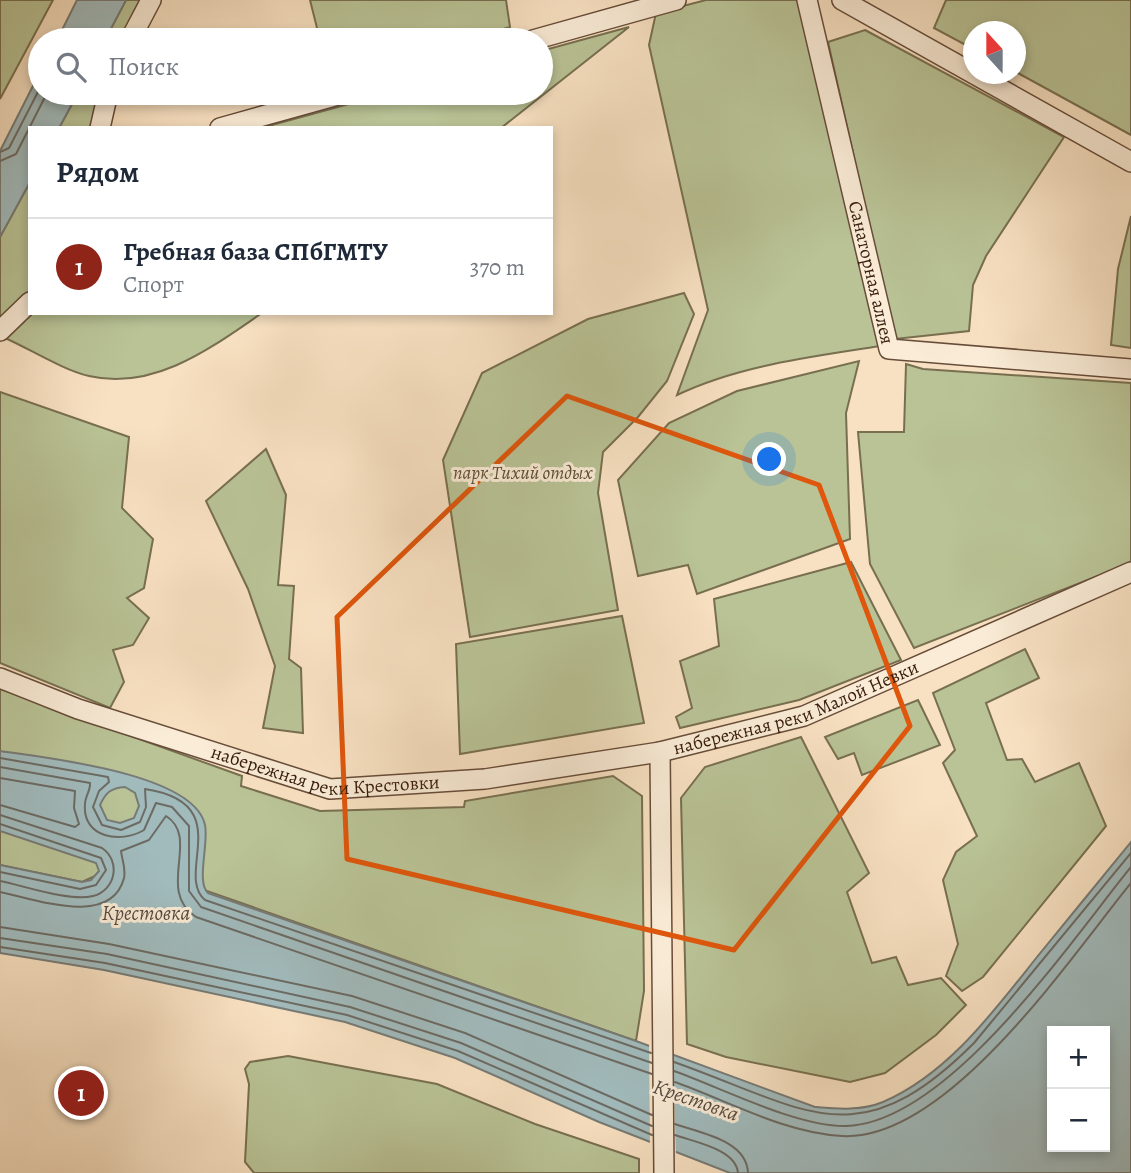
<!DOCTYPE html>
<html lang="ru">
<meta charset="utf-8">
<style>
:root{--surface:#fff;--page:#f6f6f7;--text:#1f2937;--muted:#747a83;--line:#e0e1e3;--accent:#8f2418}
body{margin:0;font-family:Alegreya,serif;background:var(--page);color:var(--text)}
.controls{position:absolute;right:21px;bottom:21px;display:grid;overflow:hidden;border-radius:0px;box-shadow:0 4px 10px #0003}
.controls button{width:63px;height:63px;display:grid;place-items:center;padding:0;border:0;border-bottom:2px solid var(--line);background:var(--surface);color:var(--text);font:35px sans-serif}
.compass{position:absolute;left:963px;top:21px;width:63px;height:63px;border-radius:50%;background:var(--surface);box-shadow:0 4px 10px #0003;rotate:339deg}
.you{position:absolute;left:770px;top:460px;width:24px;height:24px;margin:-18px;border:5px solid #fff;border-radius:50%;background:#1a73e8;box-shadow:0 0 0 10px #1a73e833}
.badge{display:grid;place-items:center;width:46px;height:46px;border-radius:50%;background:var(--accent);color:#fff;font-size:23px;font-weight:700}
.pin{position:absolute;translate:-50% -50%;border:4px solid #fff;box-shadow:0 2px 7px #0006}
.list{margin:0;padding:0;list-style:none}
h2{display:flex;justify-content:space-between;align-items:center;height:91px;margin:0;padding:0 28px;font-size:30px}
h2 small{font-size:23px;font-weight:400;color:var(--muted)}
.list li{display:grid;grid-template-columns:46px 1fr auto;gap:21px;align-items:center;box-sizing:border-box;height:98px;padding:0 28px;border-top:2px solid var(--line)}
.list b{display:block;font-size:26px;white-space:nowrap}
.list p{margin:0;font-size:23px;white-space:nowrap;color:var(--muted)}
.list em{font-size:23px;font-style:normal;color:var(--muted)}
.icon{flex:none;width:38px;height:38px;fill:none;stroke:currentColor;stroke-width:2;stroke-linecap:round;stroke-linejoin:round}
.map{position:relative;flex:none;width:1131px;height:1173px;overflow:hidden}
.search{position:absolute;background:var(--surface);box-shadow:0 4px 10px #0003;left:28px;top:28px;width:525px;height:77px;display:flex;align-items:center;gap:18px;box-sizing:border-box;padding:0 24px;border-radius:38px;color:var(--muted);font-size:26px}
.panel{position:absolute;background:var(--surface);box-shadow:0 4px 10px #0003;left:28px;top:126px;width:525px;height:189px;border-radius:0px}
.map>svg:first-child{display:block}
.green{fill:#b9c396;stroke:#786f50;stroke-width:2}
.water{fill:#a1bbbd;stroke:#777b76;stroke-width:2;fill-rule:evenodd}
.pier{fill:#f8e1c2}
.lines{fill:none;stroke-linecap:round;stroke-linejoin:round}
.shore{stroke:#6c6b64;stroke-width:2}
.street-casing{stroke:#674c39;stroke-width:22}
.street{stroke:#faecd7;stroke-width:19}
.marked{fill:none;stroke:#df560c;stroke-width:5;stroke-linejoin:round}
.labels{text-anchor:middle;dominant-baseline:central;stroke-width:6;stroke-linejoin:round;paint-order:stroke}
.street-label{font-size:19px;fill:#371b0b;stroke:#faecd7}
.park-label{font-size:19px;font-style:italic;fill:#5e4d35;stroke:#faecd7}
.water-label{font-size:21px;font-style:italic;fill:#574b40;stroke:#faecd7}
</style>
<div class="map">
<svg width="1131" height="1173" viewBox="0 0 1131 1173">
<rect width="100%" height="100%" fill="#f8e1c2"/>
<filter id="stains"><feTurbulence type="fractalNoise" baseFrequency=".00286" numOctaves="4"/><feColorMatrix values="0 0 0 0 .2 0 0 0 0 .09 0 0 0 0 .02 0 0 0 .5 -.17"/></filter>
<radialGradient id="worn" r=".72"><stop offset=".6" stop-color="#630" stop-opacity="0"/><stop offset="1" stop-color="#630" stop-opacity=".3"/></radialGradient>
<g class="green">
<polygon points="0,0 53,0 0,99"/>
<polygon points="126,0 141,0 123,40 105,40"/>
<polygon points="310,0 506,0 510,27 466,40 320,40"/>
<path d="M706,0h93l81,346c-69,11 -140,19 -203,49l31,-85 -59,-265 7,-32z"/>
<polygon points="946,0 1131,0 1131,135 1016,72 1016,32 974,32 973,49 934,28"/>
<polygon points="629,27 501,128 261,128 389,93 541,93 541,51"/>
<polygon points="865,30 1064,137 986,256 973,285 969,331 895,339 828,42"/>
<polygon points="78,93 100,93 90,128 59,128"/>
<polygon points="30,182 30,290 0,322 0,237"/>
<polygon points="1131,216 1131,348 1111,345 1118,269"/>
<polygon points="684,293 694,314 667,381 638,417 603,452 598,493 618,610 470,637 443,460 482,373 588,319"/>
<path d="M31,313h231c-51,35 -108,78 -173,63 -26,-6 -59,-27 -84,-38z"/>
<polygon points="859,361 846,413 850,539 697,594 688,565 638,576 618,480 669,423 737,391"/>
<polygon points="906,364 923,369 1131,383 1131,563 914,648 870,564 858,432 904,432"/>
<polygon points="0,392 129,437 122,508 153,539 144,588 127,598 149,618 133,645 113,650 124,682 110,708 0,663"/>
<polygon points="266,449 286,495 278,585 294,586 289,659 301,668 303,733 263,728 275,666 248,589 206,501"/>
<polygon points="851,562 901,660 799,700 680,728 676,717 692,708 680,661 719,646 714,599"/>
<polygon points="622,616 644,723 460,754 456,644"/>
<polygon points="1025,649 1039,678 986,703 1007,760 1022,759 1035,782 1079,763 1106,826 983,977 962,991 946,976 958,944 943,880 956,852 977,836 943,763 955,750 933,693"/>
<polygon points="0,689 242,776 241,786 320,811 464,807 465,801 613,776 642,796 644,991 636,1041 204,890 97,875 82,882 0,865"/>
<polygon points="918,700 940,745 862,775 854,753 838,759 825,737"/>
<polygon points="801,737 869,873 847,892 872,963 896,957 908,985 941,978 966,1005 936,1035 885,1073 850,1082 726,1057 687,1044 681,798 705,767"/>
<polygon points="288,1056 437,1084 535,1124 639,1159 639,1173 254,1173 245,1162 249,1084 245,1069 250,1062"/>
</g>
<g class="water">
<polygon points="77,0 126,0 105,40 57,40"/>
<polygon points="40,72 40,93 78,93 59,128 30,128 30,182 0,237 0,151"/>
<path d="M0,751c46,7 194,22 205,74 4,18 -9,57 3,68l428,148 179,66c24,2 46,4 68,-5 65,-28 111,-91 154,-145 31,-38 63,-77 94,-115v331h-401l-131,-51 -144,-64 -110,-36 -241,-52 -104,-17v-88l82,17 9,-2 8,-9 -3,-8 -96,-32zM125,787l10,6 4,13 -5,12 -14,5 -13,-3 -7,-15c6,-13 11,-17 25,-18zM1052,1031h53v116h-53z"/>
</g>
<polygon class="pier" points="649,1041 673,1050 676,1156 650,1146"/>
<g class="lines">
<g class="shore">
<polyline points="0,152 9,148 40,88"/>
<polyline points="0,161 16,154 47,93"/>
<path d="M0,758l108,19 1,5 -10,9 -6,16 9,18 19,5 19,-8 6,-15 -1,-18c93,14 29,85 60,111l446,153"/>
<path d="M0,767l90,16c1,7 -5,13 -5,21 -3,34 36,40 59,26l12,-27 16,4 17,19v65l12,16 451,156"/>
<polyline points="0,778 75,791 74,808 79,824 75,827 0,805"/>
<path d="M0,815l102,33c19,13 14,42 -9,48 -23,6 -68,-10 -93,-15"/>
<polyline points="0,824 101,858 106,870 96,885 80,889 0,872"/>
<path d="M0,892c35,7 111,36 124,-14 2,-10 -2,-18 -3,-27l28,-11 17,-24c35,22 -11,74 30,101l456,157"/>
<polyline points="0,927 109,944 352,996 465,1033 652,1115"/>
<polyline points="0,938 107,954 350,1007 461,1043 652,1126"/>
<polyline points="0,947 105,963 347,1015 458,1051 652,1135"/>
<path d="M674,1062c133,47 183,98 300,-19l157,-190"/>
<path d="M674,1071c48,17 123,56 172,55 102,-3 224,-184 285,-259"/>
<path d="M675,1082c53,19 110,51 167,54 105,6 228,-178 289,-253"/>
<path d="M675,1124c25,9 72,16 73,49"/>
<path d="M675,1135c19,7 61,14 63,38"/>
</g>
<g class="street-casing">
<g id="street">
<path id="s1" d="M807,0l82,349 242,20"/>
<polyline points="842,0 1131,162"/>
<polyline points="130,40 151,0"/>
<polyline points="533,40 676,0"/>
<polyline points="100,128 108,93"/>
<polyline points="220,128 345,93"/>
<polyline points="0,331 30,302"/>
<path id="s2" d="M0,678l78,31 252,80 155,-10 175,-27 144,-36 327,-144"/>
<polyline points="660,752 664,1173"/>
</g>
</g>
<use href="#street" class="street"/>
</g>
<path class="marked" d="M567,396l252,89 91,241 -176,224 -387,-91 -10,-242z"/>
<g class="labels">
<g class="street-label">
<text stroke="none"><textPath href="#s1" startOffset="280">Санаторная аллея</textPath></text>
<text stroke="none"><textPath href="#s2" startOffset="824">набережная реки Малой Невки</textPath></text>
<text stroke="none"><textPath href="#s2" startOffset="341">набережная реки Крестовки</textPath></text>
</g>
<g class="park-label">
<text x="523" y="473">парк Тихий отдых</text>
</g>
<g class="water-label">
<text x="146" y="913">Крестовка</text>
<text transform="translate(696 1100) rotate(19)">Крестовка</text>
</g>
</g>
<rect width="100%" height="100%" filter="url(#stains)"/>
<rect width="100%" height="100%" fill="url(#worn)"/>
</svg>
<div class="controls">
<button>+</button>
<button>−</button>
</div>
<svg class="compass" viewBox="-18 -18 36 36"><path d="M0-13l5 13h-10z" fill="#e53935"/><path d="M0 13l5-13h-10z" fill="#747a83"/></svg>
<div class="you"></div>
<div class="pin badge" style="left:81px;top:1093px">1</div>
<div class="search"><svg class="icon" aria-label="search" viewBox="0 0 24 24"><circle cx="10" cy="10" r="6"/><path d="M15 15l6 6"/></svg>Поиск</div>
<section class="panel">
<h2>Рядом<small></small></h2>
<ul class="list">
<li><span class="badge">1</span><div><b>Гребная база СПбГМТУ</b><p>Спорт</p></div><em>370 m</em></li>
</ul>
</section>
</div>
